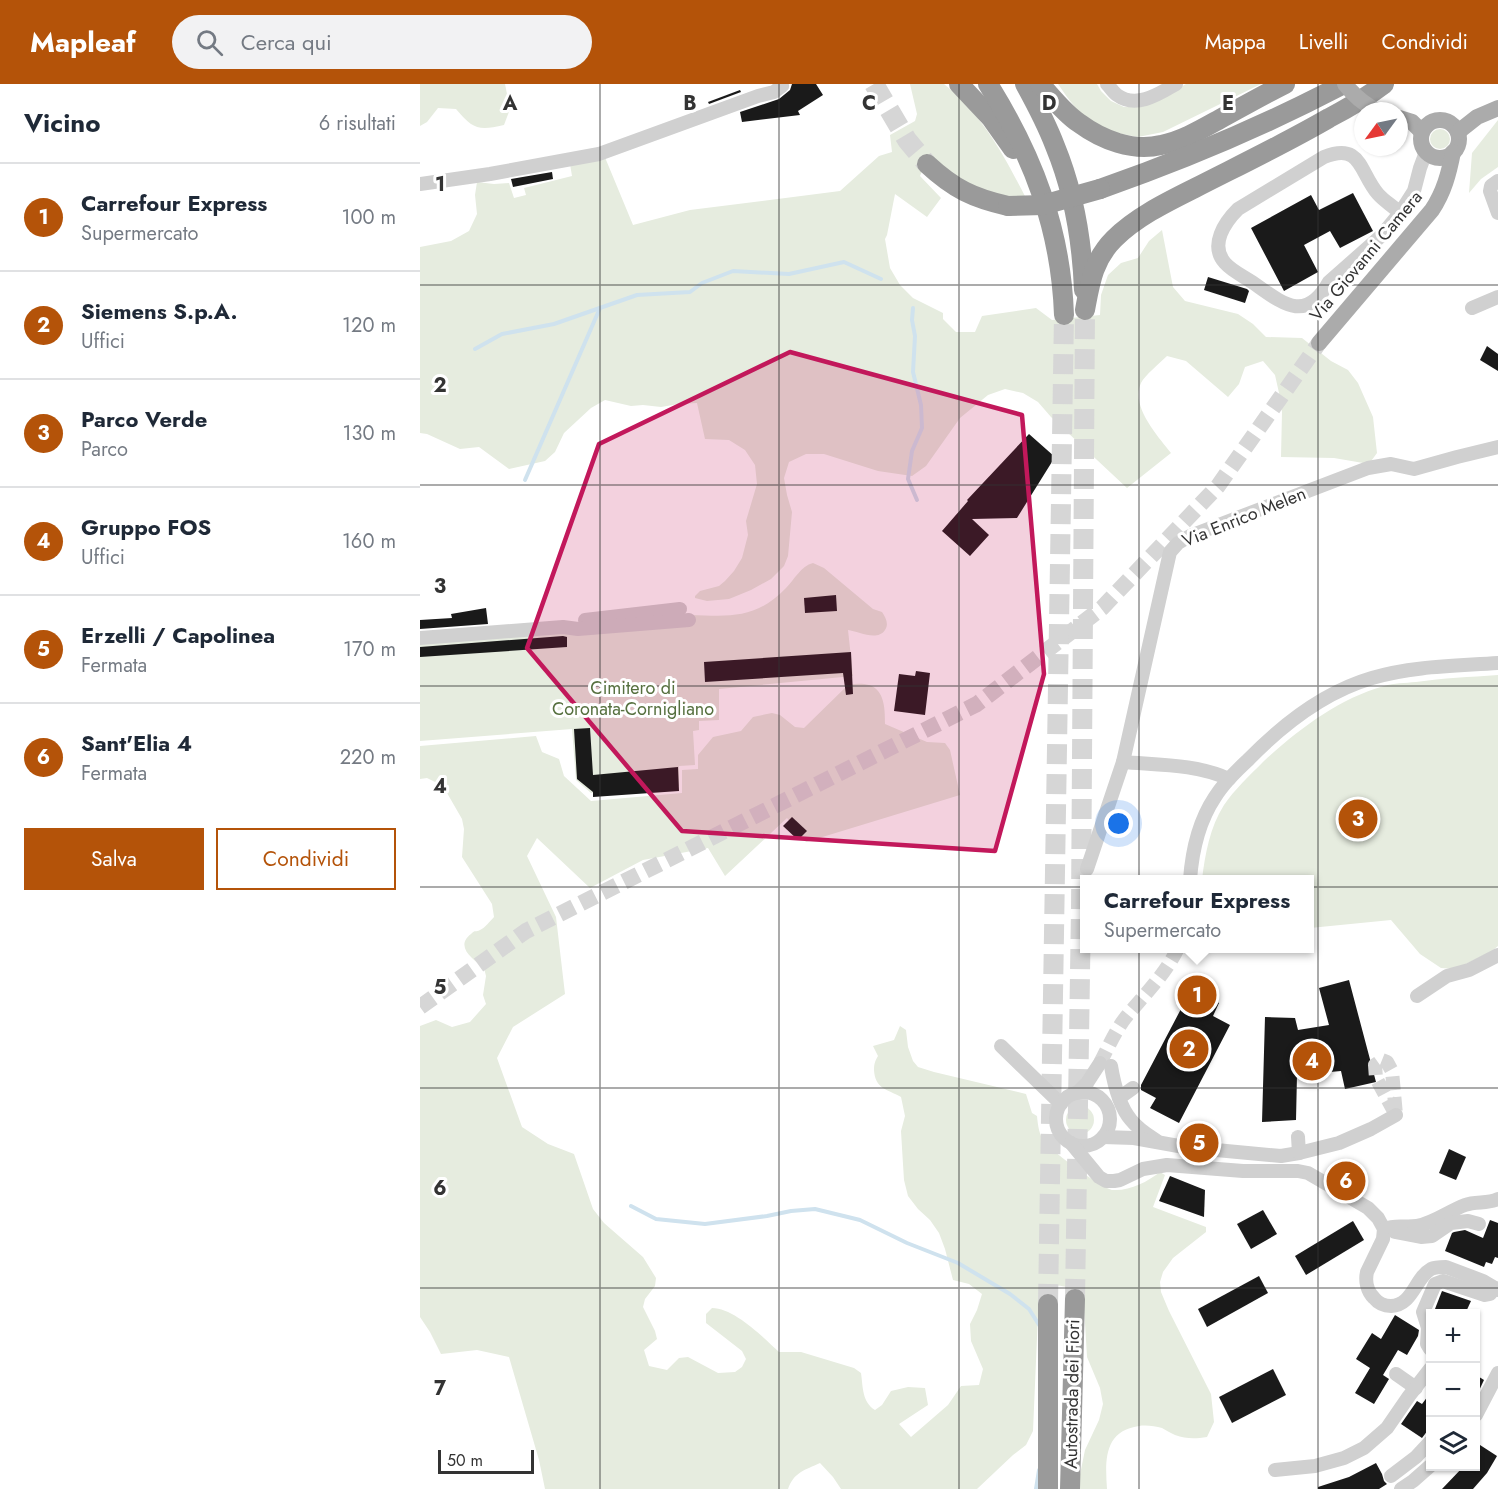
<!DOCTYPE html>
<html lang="it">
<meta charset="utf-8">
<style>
:root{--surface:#fff;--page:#f2f2f3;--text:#1f2937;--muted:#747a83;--line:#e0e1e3;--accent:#b45309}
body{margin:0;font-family:Jost,sans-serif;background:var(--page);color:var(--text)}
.controls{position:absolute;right:18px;bottom:18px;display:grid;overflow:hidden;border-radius:0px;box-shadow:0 2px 4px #0004}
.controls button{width:54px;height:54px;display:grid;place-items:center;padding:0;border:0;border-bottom:2px solid var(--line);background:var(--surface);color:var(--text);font:30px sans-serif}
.compass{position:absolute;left:934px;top:18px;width:54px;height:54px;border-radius:50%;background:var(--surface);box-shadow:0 2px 4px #0004;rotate:237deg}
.scale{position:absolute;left:18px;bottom:15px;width:96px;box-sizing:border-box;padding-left:6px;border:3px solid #333;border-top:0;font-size:16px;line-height:21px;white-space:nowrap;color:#333;-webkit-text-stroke:4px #fff;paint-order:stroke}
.you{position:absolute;left:699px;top:740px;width:21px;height:21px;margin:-15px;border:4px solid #fff;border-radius:50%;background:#1a73e8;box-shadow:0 0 0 9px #1a73e833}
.badge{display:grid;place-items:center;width:39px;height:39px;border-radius:50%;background:var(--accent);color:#fff;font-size:20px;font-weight:700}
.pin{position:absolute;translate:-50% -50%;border:3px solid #fff;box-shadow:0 2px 6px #0006}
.popup{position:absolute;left:660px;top:791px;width:234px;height:78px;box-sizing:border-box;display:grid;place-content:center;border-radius:0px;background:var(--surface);filter:drop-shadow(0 2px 4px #0005);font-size:20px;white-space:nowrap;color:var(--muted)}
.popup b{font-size:22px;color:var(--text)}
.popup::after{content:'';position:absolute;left:50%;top:100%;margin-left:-12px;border:12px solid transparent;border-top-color:var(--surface)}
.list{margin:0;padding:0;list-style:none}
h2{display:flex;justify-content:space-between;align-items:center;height:78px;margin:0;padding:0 24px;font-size:26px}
h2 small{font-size:20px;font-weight:400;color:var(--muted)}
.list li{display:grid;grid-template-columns:39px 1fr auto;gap:18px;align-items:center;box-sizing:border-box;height:108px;padding:0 24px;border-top:2px solid var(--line)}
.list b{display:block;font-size:22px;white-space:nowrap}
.list p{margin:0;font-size:20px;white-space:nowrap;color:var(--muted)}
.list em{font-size:20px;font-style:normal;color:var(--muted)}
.actions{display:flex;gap:12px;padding:18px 24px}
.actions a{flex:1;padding:14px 0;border:2px solid var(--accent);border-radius:0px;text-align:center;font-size:21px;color:var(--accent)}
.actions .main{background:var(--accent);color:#fff}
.icon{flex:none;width:33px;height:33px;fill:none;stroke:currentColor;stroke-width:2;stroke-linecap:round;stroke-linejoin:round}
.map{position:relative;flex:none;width:1078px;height:1405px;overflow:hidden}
header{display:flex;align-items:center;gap:36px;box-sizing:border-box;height:84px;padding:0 30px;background:var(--accent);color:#fff}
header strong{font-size:28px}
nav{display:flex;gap:33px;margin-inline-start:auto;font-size:21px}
.search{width:420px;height:54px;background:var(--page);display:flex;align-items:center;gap:15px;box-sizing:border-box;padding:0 21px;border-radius:33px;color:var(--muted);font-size:22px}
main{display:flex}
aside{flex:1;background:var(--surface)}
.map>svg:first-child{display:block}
.green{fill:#e6ecdf}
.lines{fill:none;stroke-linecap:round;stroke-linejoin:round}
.stream{stroke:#cfe2ee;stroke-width:4}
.building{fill:#1a1a1a}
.minor-tunnel{stroke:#d6d6d6;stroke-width:14;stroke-dasharray:14 7;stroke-linecap:butt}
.major-tunnel{stroke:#d6d6d6;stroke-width:16;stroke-dasharray:16 8;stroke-linecap:butt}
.highway-tunnel{stroke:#d6d6d6;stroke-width:20;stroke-dasharray:20 10;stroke-linecap:butt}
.minor{stroke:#d0d0d0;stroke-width:14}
.major{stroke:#ababab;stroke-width:16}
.highway{stroke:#9a9a9a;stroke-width:20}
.major-bridge{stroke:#ababab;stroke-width:16}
.highway-bridge{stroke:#9a9a9a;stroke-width:20}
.marked{fill:#c2185b;fill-opacity:0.2;stroke:#c2185b;stroke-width:4.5;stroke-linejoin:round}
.grid{fill:none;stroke:#333;stroke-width:1.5;stroke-opacity:0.55}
.labels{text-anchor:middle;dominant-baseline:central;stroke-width:6;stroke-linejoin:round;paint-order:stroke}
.street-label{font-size:18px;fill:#333;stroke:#fff}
.park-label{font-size:18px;fill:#56703f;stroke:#fff}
.grid-label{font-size:20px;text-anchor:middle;font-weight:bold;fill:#333;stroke:#fff;stroke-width:6;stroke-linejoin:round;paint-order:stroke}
</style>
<header>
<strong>Mapleaf</strong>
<div class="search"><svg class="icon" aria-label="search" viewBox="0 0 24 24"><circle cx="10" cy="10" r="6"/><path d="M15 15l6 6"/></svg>Cerca qui</div>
<nav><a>Mappa</a><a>Livelli</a><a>Condividi</a></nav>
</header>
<main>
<aside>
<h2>Vicino<small>6 risultati</small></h2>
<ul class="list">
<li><span class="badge">1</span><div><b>Carrefour Express</b><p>Supermercato</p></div><em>100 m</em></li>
<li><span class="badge">2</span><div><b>Siemens S.p.A.</b><p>Uffici</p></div><em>120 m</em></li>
<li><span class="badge">3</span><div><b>Parco Verde</b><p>Parco</p></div><em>130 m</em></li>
<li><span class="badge">4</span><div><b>Gruppo FOS</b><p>Uffici</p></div><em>160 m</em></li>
<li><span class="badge">5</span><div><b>Erzelli / Capolinea</b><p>Fermata</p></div><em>170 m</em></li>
<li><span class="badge">6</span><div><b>Sant'Elia 4</b><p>Fermata</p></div><em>220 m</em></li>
</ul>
<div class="actions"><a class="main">Salva</a><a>Condividi</a></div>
</aside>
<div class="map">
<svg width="1078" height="1405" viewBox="0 0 1078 1405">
<rect width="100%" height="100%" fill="#fff"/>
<g class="green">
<path d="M0,0h85l5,25 -6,16c-26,6 -31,4 -48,-16l-18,-1 -11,14 -7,4z"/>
<path d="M490,0h34c41,34 59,70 83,116l-46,-7 -53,-36 -8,19 21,22 -14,19 -32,-23 -8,41 -2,4 5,29 10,17 13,13 30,15v6l13,13h19l7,-16 54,-8 16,12 48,-5 1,-20 7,-20 13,-12 17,-5 11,-17 13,-11 11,57 12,14 53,13 15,10 13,13 36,1 29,23 17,9 10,13 15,34 4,36 -8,11 -35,-6 -53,-1 1,-45 -3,-19 -4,-18 -12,-14 -18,6 -6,17 -11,13 -42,-36 -19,-5c-7,7 -22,19 -26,27 -11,23 17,53 30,70l-44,35 -76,-71 -13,-15 -15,-9 -18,-4 -17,6 -28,23 -34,48 -14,10 -34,-5 -54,-17h-18l-17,8 -5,16 3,17 5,17 -4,44 -4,10 -13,13 -20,11 -22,9 -22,2 -12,-3v-2l5,-5 19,-5 6,-5 9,-10 8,-13 6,-23 -2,-14 11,-37 -2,-19 -10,-15 -16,-10 -24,-1 -8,-36 -18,1 -18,3 -18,-2 -12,1 -26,-6 -14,8 -27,25 -9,19 -10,9 -36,8 -30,-22 -19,2 -33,-15 -7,-1v-186l31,-6 18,-10 8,-17 -2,-19 2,-13 17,2 15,-1 5,15 12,-3 -2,-7 48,-12 -2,-12 34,-9 29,70 57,-15 150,-19 39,-35 13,-4 -2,-17 25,-14 2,-7z"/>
<polygon points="638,0 677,0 681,7 691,17 704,23 715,23 754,7 766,0 841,0 743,48 718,53 692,48 663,33 647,13"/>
<polygon points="1078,36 1078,83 1061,95 1049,109 1052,69"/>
<circle cx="1020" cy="55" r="10"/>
<path d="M393,479l11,5 49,41 9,3c4,6 7,12 3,18 -8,12 -27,1 -37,0l5,46 -134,13v31l-20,1v9l-6,1 2,34 -16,1v20l-88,7 -15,-13 -4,-51 -152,12v-98l270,-28c40,1 65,5 96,-27 8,-8 15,-22 27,-25z"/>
<path d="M1078,591v271l-6,5 -36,18 -15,-1 -21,-14 -29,-34 -81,8v-48h-108c3,-26 8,-53 22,-75 11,-16 26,-30 40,-44 35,-32 74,-62 120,-75 10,-3 21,-3 32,-4 27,-4 54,-5 82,-7z"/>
<path d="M429,600c6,0 14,-1 20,1 16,5 16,25 16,39l42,18 18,1 5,7 10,45 -154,47 -19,-24 -62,58 -17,-28 -65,12 -53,28 -53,-50 -10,18 29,61 9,77 -52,33 -16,31 25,69 26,17 26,10 19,55 11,14 39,34 13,21 -1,8 -10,13 -2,8 12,24 2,8 -13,11 5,16 18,4 12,-12 9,-1 30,16 17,-1 7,-5 4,-8 -4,-8 -36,-28v-9l6,-6c22,0 51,29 67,44h22l53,16 7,5c2,14 1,29 14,37l7,-5 9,-14 17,-4 17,1 3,17 -29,19 12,13 37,-32 13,-19 18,-1 4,-16 -12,-28 -1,-17 7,-14 5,-16 -13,-10 -16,-4 -8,-31 -6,-16 -9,-13 -12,-11 -10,-13 -4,-16 -2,-32 -1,-17 4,-15 -4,-19c-14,-8 -26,-8 -27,-27 0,-6 1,-9 4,-14l-5,-10 21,-6 6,-14 6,4 2,17 5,14 5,6 16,5 92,22 6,19 5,3c1,10 2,19 8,27 7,8 59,47 68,47 17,1 34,-8 47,-18l5,3 -12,32 53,20v5l-33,26 -10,14 -3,10 1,10 8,19 42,83 3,28 -7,15c-12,2 -21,2 -32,-2 -5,-2 -9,-5 -13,-7 -7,-2 -16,-3 -23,-2 -35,5 -34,34 -32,63h-30l8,-39 14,-30 4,-16 -3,-16 -13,-31 -3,-51 -8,-17c-14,-3 -25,-7 -37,2l-6,140 -7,14 -13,10 -36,34h-136l-8,-12 -13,-14c-15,7 -26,9 -32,26h-243l-6,-29 -30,-103 -32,-7 -36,4 -11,-22 -10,-15v-291l16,-6 16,7 18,-5 16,-18 -3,-9 3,-19 -2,-8c-10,-8 -30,-21 -13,-34 5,-5 3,-1 9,-4 5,-2 10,-9 14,-13l-2,-13 -30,-47 2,-28 -2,-10 -19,-33 -16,-8 -7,1v-33l116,-10 6,16 17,7 5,17 27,25 91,-8v-23l16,-1v-14l15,-18 28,-6 12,-14 19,-4 8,2 15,12 9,1z"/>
<circle cx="660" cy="1036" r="14"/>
</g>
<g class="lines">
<g class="stream">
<polyline points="493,224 492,236 495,252 493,288 501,321 502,344 492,367 488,395 497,416"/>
<polyline points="55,265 82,250 134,240 217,211 270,208 282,199 313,187 369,190 424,178 461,195"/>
<polyline points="105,396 180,224"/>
<polyline points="211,1122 236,1135 285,1140 347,1132 371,1127 395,1125 440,1136 487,1159 538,1179 590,1210 609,1225 621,1244"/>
<polyline points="616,1405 619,1386"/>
</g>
</g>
<g class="building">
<polygon points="372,0 396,0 403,11 378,27 380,31 322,38 320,28 359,15 370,6"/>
<polygon points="320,6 321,8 289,20 288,18"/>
<polygon points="132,88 133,95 93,103 91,95"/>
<polygon points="933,109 953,147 920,164 910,147 884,161 898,188 864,207 831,144 891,111 899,126"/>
<polygon points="788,193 827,205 829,207 825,219 784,206"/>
<polygon points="1067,262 1078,270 1078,287 1060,276"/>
<polygon points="609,350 635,373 597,434 552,435 569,451 550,472 522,447 548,417 547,416"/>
<polygon points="416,511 417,527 385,529 384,514"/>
<polygon points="66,524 68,540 0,545 0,536 32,534 31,530"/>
<polygon points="143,552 147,553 147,563 0,573 0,563"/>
<polygon points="431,568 433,610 426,611 423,589 285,598 284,578"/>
<polygon points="496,587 510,589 505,631 474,627 479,590 495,592"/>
<polygon points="170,644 173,691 258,683 259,707 173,713 173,708 157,695 154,645"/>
<polygon points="372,733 387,747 378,756 363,742"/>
<polygon points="929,896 956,998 925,1005 921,987 877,991 876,1036 842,1038 845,933 875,934 878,946 909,941 899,904"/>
<polygon points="772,904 799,919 793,932 810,941 759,1039 730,1024 736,1014 721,1006 721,1001"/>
<polygon points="1029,1065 1046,1073 1036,1096 1019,1089"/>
<polygon points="750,1092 785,1106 784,1133 739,1117"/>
<polygon points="843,1126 857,1150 831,1165 817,1140"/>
<polygon points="1070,1136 1078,1139 1078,1174 1075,1173 1072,1180 1066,1178 1064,1183 1025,1167 1032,1149 1034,1148 1045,1146 1063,1154"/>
<polygon points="933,1137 944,1156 886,1191 875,1172"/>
<polygon points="839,1192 848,1209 787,1243 778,1225"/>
<polygon points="1022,1207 1051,1217 1045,1230 1013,1230"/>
<polygon points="975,1231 999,1246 998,1252 987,1271 978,1266 963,1291 969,1295 954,1320 935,1309 950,1284 936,1275 952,1249 961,1255"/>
<polygon points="853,1285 866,1311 812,1339 799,1313"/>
<polygon points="1056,1291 1064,1296 1056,1313"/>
<polygon points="1011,1308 1011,1342 1002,1354 981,1340 997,1317 1002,1320"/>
<polygon points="1060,1361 1077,1372 1067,1389 1053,1405 1022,1405 1043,1383 1056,1383 1056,1367"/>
<polygon points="956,1379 962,1390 964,1397 967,1400 959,1405 898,1405 898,1403 929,1393"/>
</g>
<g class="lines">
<g class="minor-tunnel">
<polygon points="962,976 967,978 972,987 976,1031 956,994 955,981"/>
<path d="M680,979c8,-15 15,-32 26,-46 18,-22 39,-42 52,-69"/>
</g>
<polyline class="major-tunnel" points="0,923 106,847 557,620 682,524 798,402 899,259"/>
<g class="highway-tunnel">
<polyline points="454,0 487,56 507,80"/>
<polyline points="655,1215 661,825 665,226"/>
<polyline points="628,1220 644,231"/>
</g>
<g class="minor">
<path d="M687,0c3,3 6,8 10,11 19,14 42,-1 59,-11"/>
<polyline points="1078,97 1071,102 1070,107 1078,129"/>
<polyline points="0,100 70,90 179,70 338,12 354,8 362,2 361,0"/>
<path d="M980,129l-19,23 -52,46c-24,43 -48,20 -77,0 -9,-6 -20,-11 -27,-19 -16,-18 0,-41 13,-54l86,-52c38,-15 35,15 54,37 6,7 15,12 22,19l14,-22 6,-23 6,-16"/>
<polyline points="1052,224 1078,213"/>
<polyline points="165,536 260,525"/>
<polyline points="0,554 143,543 158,545 269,536"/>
<path d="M703,678c36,3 73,2 106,17"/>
<polyline points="667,785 703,678 750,468 758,459 770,452 948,384 971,380 994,385 1037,373 1078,363"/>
<path d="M770,796c2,-29 9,-59 25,-83 8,-13 21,-26 33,-37 34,-35 76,-68 124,-82 40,-12 84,-12 126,-15"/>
<polyline points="997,912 1027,892 1049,886 1078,871"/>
<polyline points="581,962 641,1020"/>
<path d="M691,982c3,18 8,40 20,54 7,9 17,15 26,21"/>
<circle cx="663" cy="1035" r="27"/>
<polyline points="657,1009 667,999 680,979"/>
<polyline points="699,1014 713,1004"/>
<polyline points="683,1053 714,1054 764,1063 861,1072 879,1069 919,1059 951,1045 976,1031"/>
<polyline points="878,1053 879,1069"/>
<path d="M651,1059l28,34 7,4h8l6,-1 23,-11 24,-4 76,6h55l10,2 60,35 10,10 6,11 -1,10 -16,33c-2,9 0,19 7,26 4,5 10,8 17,8 22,-1 24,-28 40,-37 4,-2 10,-2 15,-2l37,14 15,9"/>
<path d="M964,1145c13,-5 20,-1 33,-3 17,-3 32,-15 48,-21 11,-4 23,-1 33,-6"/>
<polyline points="975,1148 1001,1153 1012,1152 1031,1139 1048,1137 1059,1140"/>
<polyline points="1010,1265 1007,1260 1008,1244 1003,1228 1015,1200 1023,1197 1065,1211 1070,1210 1075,1204"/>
<polyline points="976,1290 996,1304"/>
<polyline points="1056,1331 1078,1289"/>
<polyline points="855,1386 895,1382 924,1374 944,1364 967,1344 989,1312 1010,1285"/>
<polyline points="971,1392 996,1373 1010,1358"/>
<polyline points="981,1405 993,1397 1010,1382"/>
</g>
<g class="major">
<polyline points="979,34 992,38 1002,48"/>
<circle cx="1020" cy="55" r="19"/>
<polyline points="1038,48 1057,33 1078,24"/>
<path d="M899,259l113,-133c12,-18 17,-37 21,-58"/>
</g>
<g class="highway">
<polyline points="539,0 571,34 593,65"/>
<path d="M568,0c45,72 73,145 76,231"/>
<path d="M605,0c11,20 22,41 30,62 19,46 27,94 29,144"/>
<path d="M620,0c12,13 24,29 39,39 23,17 54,29 82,22 21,-4 41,-16 59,-26 22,-12 43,-24 65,-35"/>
<path d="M507,80c27,25 46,34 81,42"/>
<path d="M680,105c83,-29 166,-64 244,-105"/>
<path d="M665,226c5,-27 8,-50 29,-71 22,-22 53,-37 81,-51 45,-23 91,-45 134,-70 19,-10 38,-21 55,-34"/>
<polyline points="628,1220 628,1405"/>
<polyline points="650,1405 655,1215"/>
</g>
<path class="major-bridge" d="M925,0c9,12 19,20 32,27"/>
<polyline class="highway-bridge" points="588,122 623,121 680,105"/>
</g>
<path class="marked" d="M370,268l232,63 22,259 -49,177 -313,-20 -155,-183 72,-204z"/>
<path class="grid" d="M180,0v1405M359,0v1405M539,0v1405M719,0v1405M898,0v1405M0,201h1078M0,401h1078M0,602h1078M0,803h1078M0,1004h1078M0,1204h1078"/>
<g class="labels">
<g class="street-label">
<text transform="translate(946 172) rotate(-50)">Via Giovanni Camera</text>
<text transform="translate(824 433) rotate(-22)">Via Enrico Melen</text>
<text transform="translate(652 1310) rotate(-89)">Autostrada dei Fiori</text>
</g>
<g class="park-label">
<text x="213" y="604">Cimitero di<tspan x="213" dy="21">Coronata-Cornigliano</tspan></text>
</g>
</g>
<g class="grid-label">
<text x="90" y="26">A</text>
<text x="270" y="26">B</text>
<text x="449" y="26">C</text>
<text x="629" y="26">D</text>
<text x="808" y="26">E</text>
<text x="20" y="107">1</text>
<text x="20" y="308">2</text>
<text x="20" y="509">3</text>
<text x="20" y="709">4</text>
<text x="20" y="910">5</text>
<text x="20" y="1111">6</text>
<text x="20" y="1311">7</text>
</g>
</svg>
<div class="controls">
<button>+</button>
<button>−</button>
<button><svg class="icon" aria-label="layers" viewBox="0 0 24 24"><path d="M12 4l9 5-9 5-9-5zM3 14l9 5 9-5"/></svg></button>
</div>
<svg class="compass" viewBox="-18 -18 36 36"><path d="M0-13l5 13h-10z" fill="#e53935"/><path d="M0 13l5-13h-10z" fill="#747a83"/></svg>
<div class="scale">50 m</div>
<div class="you"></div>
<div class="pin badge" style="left:777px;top:911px">1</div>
<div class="popup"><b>Carrefour Express</b>Supermercato</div>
<div class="pin badge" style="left:769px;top:965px">2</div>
<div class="pin badge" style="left:938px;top:735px">3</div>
<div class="pin badge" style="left:892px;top:977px">4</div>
<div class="pin badge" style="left:779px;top:1059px">5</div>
<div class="pin badge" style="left:926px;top:1097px">6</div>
</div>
</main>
